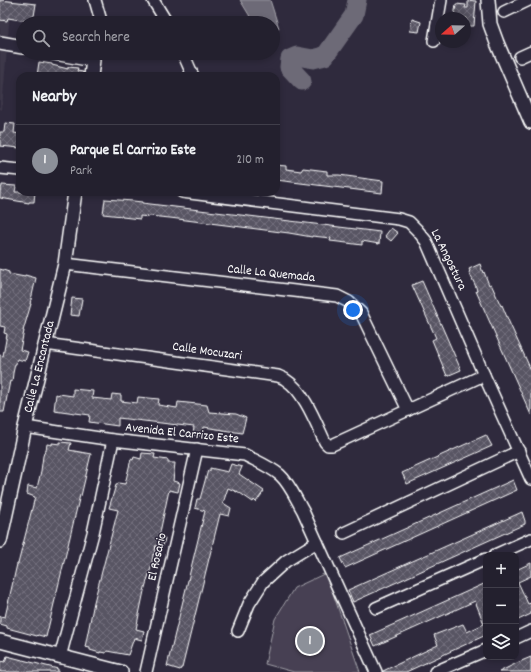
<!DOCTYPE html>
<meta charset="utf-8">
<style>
:root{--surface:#23202e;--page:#2f2d3a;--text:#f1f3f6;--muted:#a3a3aa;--line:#403e4a;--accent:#8c9099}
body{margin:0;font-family:Dekko,sans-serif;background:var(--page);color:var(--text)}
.controls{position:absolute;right:12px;bottom:12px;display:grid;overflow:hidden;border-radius:8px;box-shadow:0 2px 6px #0003}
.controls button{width:36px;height:36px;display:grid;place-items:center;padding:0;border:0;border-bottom:1px solid var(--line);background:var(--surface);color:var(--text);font:20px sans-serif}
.compass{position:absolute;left:435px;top:12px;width:36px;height:36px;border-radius:50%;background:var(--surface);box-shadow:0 2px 6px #0003;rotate:250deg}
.you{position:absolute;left:353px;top:310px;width:14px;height:14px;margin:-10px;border:3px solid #fff;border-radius:50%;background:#1a73e8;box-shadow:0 0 0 6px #1a73e833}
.badge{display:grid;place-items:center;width:26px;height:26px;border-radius:50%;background:var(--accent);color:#fff;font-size:13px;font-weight:700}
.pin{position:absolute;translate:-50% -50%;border:2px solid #fff;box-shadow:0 1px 4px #0006}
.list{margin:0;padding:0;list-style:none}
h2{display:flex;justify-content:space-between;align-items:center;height:52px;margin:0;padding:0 16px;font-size:17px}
h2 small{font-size:13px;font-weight:400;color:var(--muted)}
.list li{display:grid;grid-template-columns:26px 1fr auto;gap:12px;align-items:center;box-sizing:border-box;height:72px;padding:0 16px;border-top:1px solid var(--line)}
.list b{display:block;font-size:15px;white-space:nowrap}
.list p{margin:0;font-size:13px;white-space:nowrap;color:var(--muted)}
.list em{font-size:13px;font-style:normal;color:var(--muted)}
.icon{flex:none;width:22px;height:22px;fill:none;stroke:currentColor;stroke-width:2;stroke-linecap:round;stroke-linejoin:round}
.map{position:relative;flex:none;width:531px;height:672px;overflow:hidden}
.search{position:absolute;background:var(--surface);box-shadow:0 2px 6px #0003;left:16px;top:16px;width:264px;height:44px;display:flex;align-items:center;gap:10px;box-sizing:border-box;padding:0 14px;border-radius:22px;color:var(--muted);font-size:15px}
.panel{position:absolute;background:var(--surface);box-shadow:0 2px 6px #0003;left:16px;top:72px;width:264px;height:124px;border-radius:12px}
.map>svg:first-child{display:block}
.built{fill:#3c3749}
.park{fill:#464152;stroke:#a2a0a8}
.water{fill:#6d6a77;stroke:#a7a6ad}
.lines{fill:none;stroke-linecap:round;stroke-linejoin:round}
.river{stroke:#6d6a77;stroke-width:19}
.building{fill:url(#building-cross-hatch);stroke:#fff}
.minor-casing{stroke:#fff;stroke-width:14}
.tertiary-casing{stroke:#fff;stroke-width:16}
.minor{stroke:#2f2a3d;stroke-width:11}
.tertiary{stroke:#2f2a3d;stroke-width:13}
.labels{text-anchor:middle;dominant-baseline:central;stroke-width:3;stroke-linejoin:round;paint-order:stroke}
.street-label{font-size:13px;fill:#fff;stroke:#2f2a3d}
</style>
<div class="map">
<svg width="531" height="672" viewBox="0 0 531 672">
<defs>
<pattern id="building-cross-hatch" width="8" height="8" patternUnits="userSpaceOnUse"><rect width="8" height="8" fill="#595564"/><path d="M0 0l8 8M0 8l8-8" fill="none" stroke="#726e7b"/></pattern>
</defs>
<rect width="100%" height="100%" fill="#2f2a3d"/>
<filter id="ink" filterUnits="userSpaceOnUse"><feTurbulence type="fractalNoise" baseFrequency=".025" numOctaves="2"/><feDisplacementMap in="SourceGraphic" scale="8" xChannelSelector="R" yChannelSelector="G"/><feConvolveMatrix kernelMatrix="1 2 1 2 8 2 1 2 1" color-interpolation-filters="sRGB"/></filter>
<g filter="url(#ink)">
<polygon class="built" points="0,0 11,0 2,110 0,109"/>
<polygon class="park" points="326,573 360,672 294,672 265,664 275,619 294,588"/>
<polygon class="water" points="240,0 270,0 279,28 273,28 273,23 254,23"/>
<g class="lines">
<polyline class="river" points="302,81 289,67 290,59 297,56 313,59 325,56 354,15 357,0"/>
</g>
<g class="building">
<polygon points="0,0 36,4 33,22 8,18 7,21 0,20"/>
<polygon points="468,0 476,1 474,26 466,26 467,18 454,18 456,4 466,5 465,8 468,8"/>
<polygon points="412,19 421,22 419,32 410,31"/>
<polygon points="39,62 52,64 52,65 68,69 68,67 78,68 77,71 83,72 83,76 37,76"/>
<polygon points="5,123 15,124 14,133 20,134 20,148 0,146 0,132 4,132"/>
<polygon points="276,165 286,166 286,169 301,171 303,168 327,171 327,175 339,175 383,181 382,193 276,180"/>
<polygon points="2,185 16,186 15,192 35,192 34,202 29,202 29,203 0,198 0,190 1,190"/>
<polygon points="105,199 133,201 142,202 142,203 372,231 380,232 379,244 362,241 362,245 347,243 330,241 331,238 312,236 312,237 289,233 170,218 149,216 149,217 140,216 140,219 122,217 122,216 103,214"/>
<polygon points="391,228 398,233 391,241 385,236"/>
<polygon points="480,264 483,273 484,272 489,285 491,284 501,306 502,305 509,322 531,370 531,415 476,291 477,291 476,287 469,272 470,271 469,269"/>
<polygon points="0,269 9,272 9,274 25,277 25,275 36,278 30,304 31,304 23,331 24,331 20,350 28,352 25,361 17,359 16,364 15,364 13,373 12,382 10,381 4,412 0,412 0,355 3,356 7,334 4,333 5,327 0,326"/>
<polygon points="422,281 461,370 447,376 432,340 436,338 412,285"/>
<polygon points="72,298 82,299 79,316 70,315"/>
<polygon points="73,389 93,391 92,398 111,400 112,394 121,395 121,401 137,403 138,397 159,399 158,405 177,408 178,402 207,405 209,412 236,414 246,418 242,433 204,427 203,436 193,435 194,427 161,423 118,418 118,426 89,422 90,415 54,410 56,394 58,395 59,394 73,396"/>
<polygon points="486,435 492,446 407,484 402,473"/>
<polygon points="60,442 71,443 69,450 91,454 81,496 80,495 46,637 38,635 37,636 7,628 7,626 0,624 0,616 5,617 17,564 18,564 35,497 27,494 28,486 37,488 41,471 43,456 45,450 46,450 47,444 52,445 52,443 60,444"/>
<polygon points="142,453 155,454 154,458 168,460 168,463 175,463 173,481 180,483 178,492 169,490 159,537 165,538 163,546 156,545 154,555 153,554 152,564 144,591 136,629 144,631 142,640 134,638 128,655 107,651 106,653 100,652 100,653 90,650 90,648 85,647 94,602 118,510 109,508 116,485 117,485 118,483 125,484 131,459 133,460 134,457 141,459"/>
<polygon points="231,464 242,467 239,474 264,491 256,502 254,500 253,502 237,491 237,492 228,488 223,503 231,508 229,516 220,514 182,668 181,668 180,670 167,666 205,511 195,508 197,499 200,499 208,470 210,471 210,468 228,472"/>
<polygon points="513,480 517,490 345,568 340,558"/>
<polygon points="522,512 525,521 525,524 353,602 348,590"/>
<polygon points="531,563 531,576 518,582 528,604 531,603 531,614 516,621 516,570"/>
<polygon points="486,583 486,635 406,672 383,672 383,671 438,645 434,635 463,624 467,632 484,624 475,601 375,646 370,635"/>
<polygon points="7,656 58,669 58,672 0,672 0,661 5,662"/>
<polygon points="531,657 531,672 499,672 519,662"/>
</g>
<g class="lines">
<g class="minor-casing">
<g id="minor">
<polyline points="95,0 101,21 101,23"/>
<polyline points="153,0 167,23"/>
<polyline points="504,12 529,0"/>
<polyline points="434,41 441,0"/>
<polyline points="183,53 193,76"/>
<polyline points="520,57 531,52"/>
<polyline points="0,168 20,170"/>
<polyline points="182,192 399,219 409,222 417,230 426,241 484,375 531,479"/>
<polyline points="65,264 337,296 349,302 361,313 408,410"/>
<path d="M45,344l233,32c2,1 6,2 8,4 18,11 30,43 39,62l3,3h4l152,-70"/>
<path d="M25,427l88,13 132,15c11,6 24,11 35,20 10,9 16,24 23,36l73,161"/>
<polyline points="344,533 519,451"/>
<polyline points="495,555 531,539"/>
<polyline points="376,608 486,559"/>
<polyline points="238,631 249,604 263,582 286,561 317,542"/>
<polyline points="516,638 531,631"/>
<polyline points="60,657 93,533 113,440"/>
<polyline points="146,672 197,449"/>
<polyline points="435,672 486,650"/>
</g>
</g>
<g class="tertiary-casing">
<g id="tertiary">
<polyline points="488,0 490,24 497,43 531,122"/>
<polyline points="0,43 23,47"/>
<polyline points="54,53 93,60 91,76"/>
<polyline points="0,541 25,427 65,264 75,192"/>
<polyline points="0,641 121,672"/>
</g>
</g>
<use href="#minor" class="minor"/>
<use href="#tertiary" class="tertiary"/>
</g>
</g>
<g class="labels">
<g class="street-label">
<text transform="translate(448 260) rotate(64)">La Angostura</text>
<text transform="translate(271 274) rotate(6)">Calle La Quemada</text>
<text transform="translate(207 352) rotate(8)">Calle Mocuzari</text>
<text transform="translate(40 367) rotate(-76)">Calle La Encantada</text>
<text transform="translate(182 434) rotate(6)">Avenida El Carrizo Este</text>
<text transform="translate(158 557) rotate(-77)">El Rosario</text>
</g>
</g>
</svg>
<div class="controls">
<button>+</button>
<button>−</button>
<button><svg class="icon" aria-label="layers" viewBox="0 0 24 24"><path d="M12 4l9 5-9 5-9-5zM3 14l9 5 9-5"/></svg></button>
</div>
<svg class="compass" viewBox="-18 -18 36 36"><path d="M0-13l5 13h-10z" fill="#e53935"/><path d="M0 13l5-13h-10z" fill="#a3a3aa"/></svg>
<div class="you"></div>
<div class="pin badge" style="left:310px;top:641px">1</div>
<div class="search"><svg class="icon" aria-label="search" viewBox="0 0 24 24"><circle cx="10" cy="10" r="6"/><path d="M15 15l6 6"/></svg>Search here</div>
<section class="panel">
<h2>Nearby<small></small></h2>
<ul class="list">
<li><span class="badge">1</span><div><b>Parque El Carrizo Este</b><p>Park</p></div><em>210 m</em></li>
</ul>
</section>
</div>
